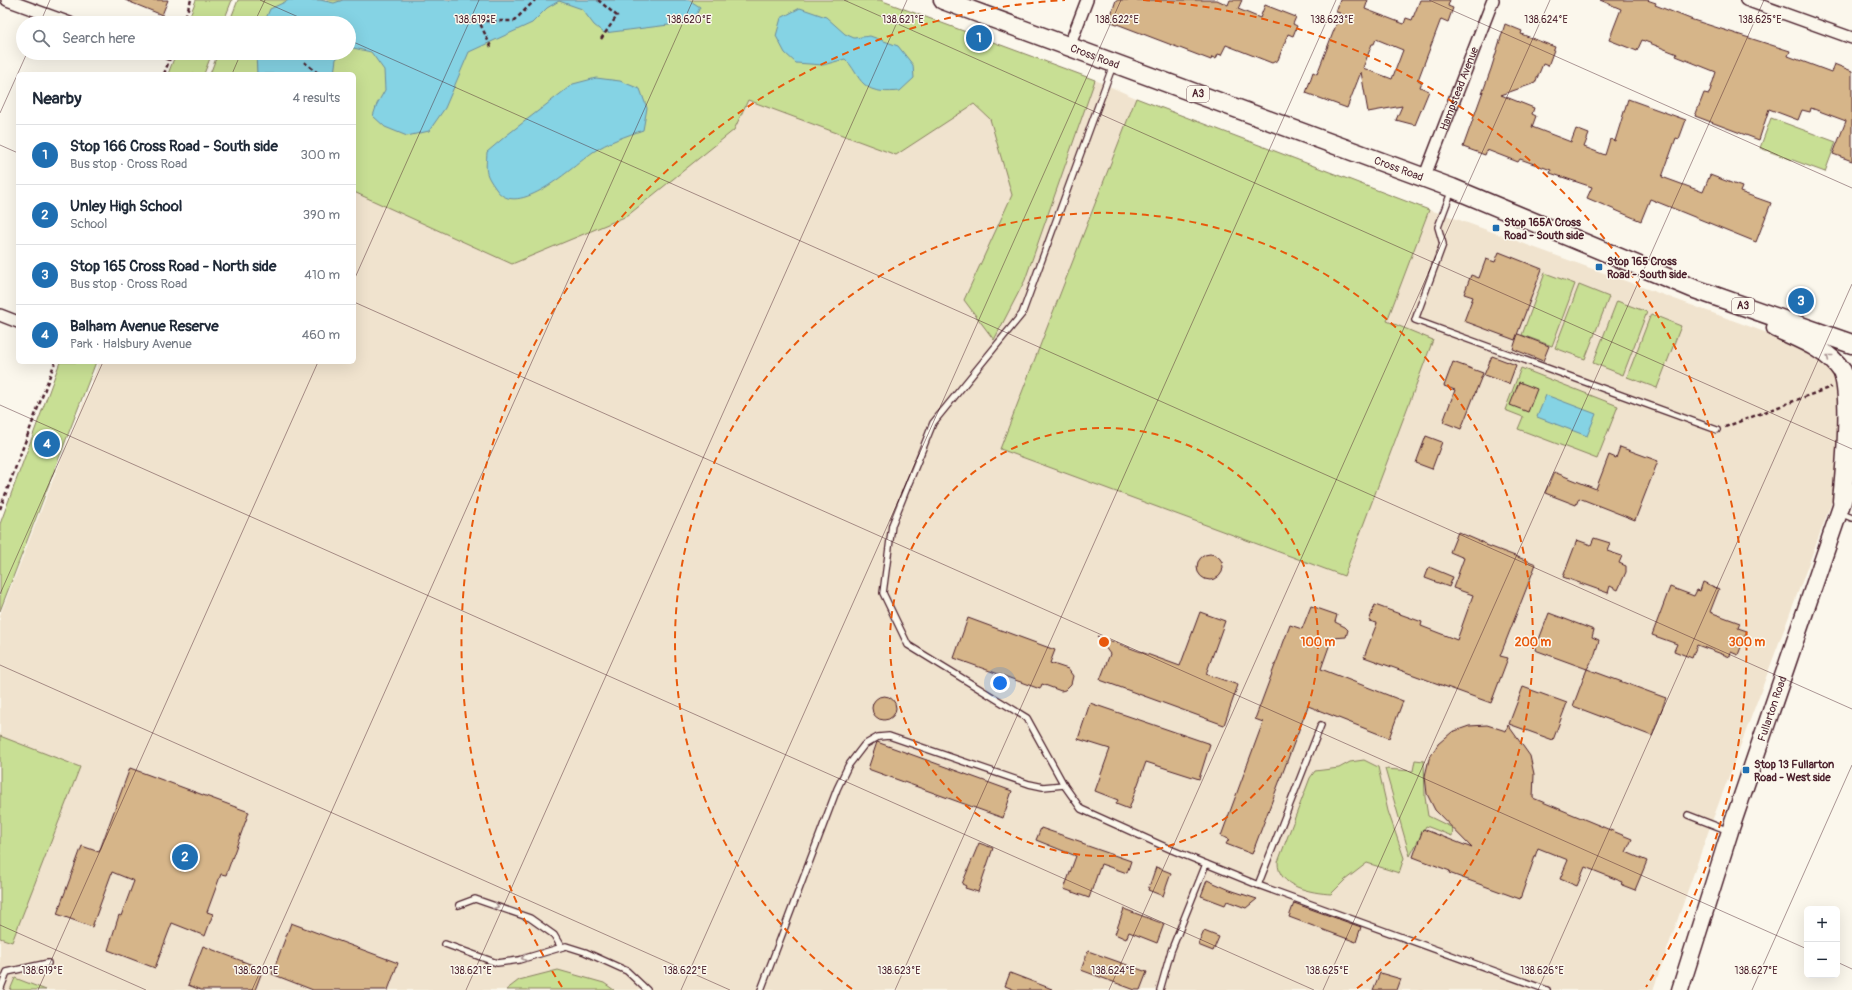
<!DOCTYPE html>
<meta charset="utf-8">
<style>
:root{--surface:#fff;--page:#f2f2f3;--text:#1f2937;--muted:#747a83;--line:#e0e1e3;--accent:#1f6fb2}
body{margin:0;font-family:Pangolin,sans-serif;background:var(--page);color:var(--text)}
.controls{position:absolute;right:12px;bottom:12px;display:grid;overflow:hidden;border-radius:6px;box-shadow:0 4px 16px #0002}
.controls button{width:36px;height:36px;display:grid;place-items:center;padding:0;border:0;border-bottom:1px solid var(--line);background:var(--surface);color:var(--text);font:20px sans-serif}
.you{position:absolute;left:1000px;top:683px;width:14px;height:14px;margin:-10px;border:3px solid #fff;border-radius:50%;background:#1a73e8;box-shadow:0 0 0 6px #1a73e833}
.badge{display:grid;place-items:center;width:26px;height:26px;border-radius:50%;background:var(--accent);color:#fff;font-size:13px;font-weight:700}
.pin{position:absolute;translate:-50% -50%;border:2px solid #fff;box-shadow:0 1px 4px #0006}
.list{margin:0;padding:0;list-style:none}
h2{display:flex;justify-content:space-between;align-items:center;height:52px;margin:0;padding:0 16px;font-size:17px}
h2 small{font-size:13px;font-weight:400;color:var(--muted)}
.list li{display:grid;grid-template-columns:26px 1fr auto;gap:12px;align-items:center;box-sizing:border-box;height:60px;padding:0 16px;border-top:1px solid var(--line)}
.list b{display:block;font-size:15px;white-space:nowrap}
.list p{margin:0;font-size:13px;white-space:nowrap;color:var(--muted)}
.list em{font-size:13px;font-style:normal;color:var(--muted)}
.icon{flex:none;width:22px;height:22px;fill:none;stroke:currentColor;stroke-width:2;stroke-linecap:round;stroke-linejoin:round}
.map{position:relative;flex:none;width:1852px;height:990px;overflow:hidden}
.search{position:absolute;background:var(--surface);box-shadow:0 4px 16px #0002;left:16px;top:16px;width:340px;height:44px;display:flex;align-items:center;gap:10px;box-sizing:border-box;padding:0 14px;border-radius:22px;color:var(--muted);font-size:15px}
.panel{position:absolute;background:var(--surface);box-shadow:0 4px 16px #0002;left:16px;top:72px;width:340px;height:292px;border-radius:6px}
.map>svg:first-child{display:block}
.built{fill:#f0e3ce}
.green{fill:#c8df94;stroke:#897f60}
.water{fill:#85d3e4;stroke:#6d8b9a}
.building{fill:#d6b589;stroke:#4a1f2b;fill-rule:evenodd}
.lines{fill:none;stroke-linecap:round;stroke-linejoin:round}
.service-casing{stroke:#4a1f2b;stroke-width:8}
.minor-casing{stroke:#4a1f2b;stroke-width:14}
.secondary-casing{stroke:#4a1f2b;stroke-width:19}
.trunk-casing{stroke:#4a1f2b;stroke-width:21}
.path{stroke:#4a1f2b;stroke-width:2.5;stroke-dasharray:4 3;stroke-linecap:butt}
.service{stroke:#fbf7ec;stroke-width:5.5}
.minor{stroke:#fbf7ec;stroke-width:11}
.secondary{stroke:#fbf7ec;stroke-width:16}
.trunk{stroke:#fbf7ec;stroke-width:18}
.oneway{stroke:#ab9695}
.ticks{fill:none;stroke:#4a1f2b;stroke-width:1;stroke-opacity:0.45}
.ring{fill:none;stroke:#e8590c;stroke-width:2;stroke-dasharray:7 5}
.poi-dot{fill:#1f6fb2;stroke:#fbf7ec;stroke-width:1.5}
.labels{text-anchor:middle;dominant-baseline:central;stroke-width:3;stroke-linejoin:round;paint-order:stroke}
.shield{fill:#fbf7ec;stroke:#7f6065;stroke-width:1}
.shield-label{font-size:10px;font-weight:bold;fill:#4a1f2b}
.street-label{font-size:11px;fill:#4a1f2b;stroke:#fbf7ec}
.poi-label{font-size:11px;font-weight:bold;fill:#4a1f2b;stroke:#fbf7ec;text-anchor:start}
.ticks-label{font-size:10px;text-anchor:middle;fill:#4a1f2b;stroke:#fbf7ec;stroke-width:3;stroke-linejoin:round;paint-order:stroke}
.centre{fill:#e8590c;stroke:#fbf7ec;stroke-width:2}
.ring-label{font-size:12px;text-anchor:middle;font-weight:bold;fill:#e8590c;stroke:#fbf7ec;stroke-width:3;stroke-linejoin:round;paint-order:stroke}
</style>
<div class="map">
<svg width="1852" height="990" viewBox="0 0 1852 990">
<rect width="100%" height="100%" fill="#fbf7ec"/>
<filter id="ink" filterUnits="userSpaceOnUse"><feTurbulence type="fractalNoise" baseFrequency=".025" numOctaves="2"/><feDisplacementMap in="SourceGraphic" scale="8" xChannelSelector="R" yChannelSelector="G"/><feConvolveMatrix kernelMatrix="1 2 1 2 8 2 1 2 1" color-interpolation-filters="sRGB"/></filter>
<g filter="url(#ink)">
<polygon class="built" points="880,0 1095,80 1136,98 1429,210 1443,214 1838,359 1852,371 1852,448 1711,824 1653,990 0,990 0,615 99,362 354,362 354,74 349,53 349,23"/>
<g class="green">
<polygon points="196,0 232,0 223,23 187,23"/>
<polygon points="238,0 880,0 1095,80 1025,280 994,340 964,300 1012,195 990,119 974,104 896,155 748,100 734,130 627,216 512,264 354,192 354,74 210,74 218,53 349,53 349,23 229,23"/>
<polygon points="176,53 212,53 204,74 168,74"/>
<polygon points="1136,98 1429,210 1387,321 1433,340 1344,576 1000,449"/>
<polygon points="1771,118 1836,142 1825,172 1760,148"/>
<polygon points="1545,273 1575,284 1552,346 1522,335"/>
<polygon points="1579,285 1609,297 1585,359 1555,348"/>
<polygon points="1617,301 1647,312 1623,375 1593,363"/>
<polygon points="1651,314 1681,326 1657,388 1627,377"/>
<polygon points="60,362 96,362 0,611 0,524"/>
<polygon points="1521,368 1618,406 1597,459 1518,429 1523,417 1505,410"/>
<polygon points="0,736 80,767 12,942 0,938"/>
<path d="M1364,760l14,7 10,44 16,47 -5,15 -32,-10 -22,17 -14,14c-19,-1 -54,-7 -53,-32l32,-84 5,-7 24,-3 11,-6z"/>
<polygon points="1415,760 1424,761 1425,797 1428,816 1453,828 1452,836 1426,826 1410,856 1385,769 1413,771"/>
<polygon points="558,970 604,983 614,990 506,990 519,980"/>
<polygon points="15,978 46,990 10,990"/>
</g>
<g class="water">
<polygon points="289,0 320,0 334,3 343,0 689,0 700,7 693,22 604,33 594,25 582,9 559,1 547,8 532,23 469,52 445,108 429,131 407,136 385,127 373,116 377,104 385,90 384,70 371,52 349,47 349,23 264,23 270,9"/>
<path d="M800,8l26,9 19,17 9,4 16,-2 28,10 15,19 1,13 -14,13c-12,1 -27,2 -36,-7 -7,-6 -11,-18 -19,-25l-22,6 -27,-2 -11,-10 -9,-17 5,-18z"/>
<polygon points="256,53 343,53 336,59 334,74 257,74"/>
<path d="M596,78l24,3 20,8 7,19 -4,22c-17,6 -35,12 -50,22 -20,14 -76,69 -97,37 -12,-17 -10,-17 -9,-37l20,-17 66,-51z"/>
<polygon points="1546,395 1596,414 1587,436 1537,417"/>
</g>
<g class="building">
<polygon points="125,0 168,0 162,15"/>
<polygon points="1116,0 1217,0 1228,5 1230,0 1242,0 1238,9 1260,18 1265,5 1296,17 1293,24 1297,26 1293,36 1288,34 1278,60 1272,63 1226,45 1221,55 1218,54 1216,59 1212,57 1211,60 1109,21"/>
<path d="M1340,0h28l-3,9 39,15 2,-6 6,2 8,-20h30l-2,6 5,2 -5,14 -7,-3 -23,61 4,2 -2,5 9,4 -14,34 -19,-5 6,-14 -34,6 -7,-40 -14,36 -41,-15 7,-21 4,2 19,-49 4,-12 -4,-1zM1376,39l27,11 -11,29 -29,-11 9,-24h2z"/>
<polygon points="1600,0 1647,0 1656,3 1655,5 1693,20 1790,51 1788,56 1831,72 1834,64 1852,71 1852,161 1833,154 1846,121 1811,108 1810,112 1802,110 1798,120 1769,109 1759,140 1695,116 1704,93 1709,94 1716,72 1676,56 1677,54 1642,40 1637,51 1609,40 1621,9"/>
<polygon points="1505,24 1522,31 1521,34 1555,47 1548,66 1543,64 1535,83 1501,95 1534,108 1532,114 1536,116 1532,127 1571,142 1576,129 1589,134 1584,147 1605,155 1610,139 1615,141 1628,99 1686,120 1679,139 1676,138 1662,177 1703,192 1710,175 1742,187 1740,192 1771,203 1756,242 1650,199 1641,221 1587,198 1592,187 1550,173 1551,170 1520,159 1518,162 1487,150 1485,155 1463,147 1491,69"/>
<polygon points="1499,252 1542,269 1515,340 1464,321 1473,297 1464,294 1471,275 1479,278 1486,259 1495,262"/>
<polygon points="1518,334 1549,346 1543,361 1513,349"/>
<polygon points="1492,356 1516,365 1509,384 1484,375"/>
<polygon points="1453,362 1483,373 1461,429 1443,422 1455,390 1444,386"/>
<polygon points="1519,382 1537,389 1528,412 1510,405"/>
<polygon points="1426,436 1442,442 1432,469 1416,463"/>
<polygon points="1620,447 1658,461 1635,520 1579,498 1576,505 1545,493 1554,472 1596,489 1609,455 1616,458"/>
<polygon points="1458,532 1486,544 1486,545 1536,564 1500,656 1508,658 1491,703 1364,657 1377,623 1369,621 1375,605 1422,622 1421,626 1457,640 1473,595 1453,588 1464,558 1450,552"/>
<polygon points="1594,538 1610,543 1607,551 1622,556 1619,563 1626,566 1626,572 1618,590 1610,586 1608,593 1563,577 1577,540 1591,545"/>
<circle cx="1210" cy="567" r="13"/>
<polygon points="1429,567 1453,577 1449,587 1425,578"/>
<polygon points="1703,582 1719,589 1710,612 1740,623 1738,628 1747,631 1738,655 1731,652 1730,657 1697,645 1692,658 1674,651 1677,644 1652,635 1670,587 1694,596 1697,590 1700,591"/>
<polygon points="1311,606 1337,615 1335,622 1345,627 1348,630 1346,637 1332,638 1321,669 1403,701 1389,738 1308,706 1252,854 1226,844 1229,839 1221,836 1263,722 1255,719 1290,625 1302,629"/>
<polygon points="1200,612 1225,621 1206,674 1238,685 1224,725 1100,680 1110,654 1097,636 1180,666"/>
<polygon points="1549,613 1594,630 1592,637 1599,640 1598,644 1594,657 1587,669 1666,698 1652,736 1573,706 1587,669 1535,650"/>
<polygon points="968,618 1055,650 1050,663 1068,669 1073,676 1071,684 1065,690 1061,691 1042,684 1040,689 954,658"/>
<polygon points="1523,687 1567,703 1553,740 1509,724"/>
<circle cx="884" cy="708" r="12"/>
<polygon points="1090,703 1210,744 1199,779 1146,762 1129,809 1116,804 1118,800 1095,791 1110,749 1078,739"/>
<polygon points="1487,725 1506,731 1508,725 1530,756 1534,774 1533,798 1632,839 1626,852 1647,861 1635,890 1622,885 1623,882 1585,867 1577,886 1560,879 1568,860 1538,848 1520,899 1449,873 1450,871 1413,857 1423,829 1472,848 1435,810 1427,794 1425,776 1429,759 1438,744 1452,732 1469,726"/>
<polygon points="877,742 1012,791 1003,818 868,769"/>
<polygon points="130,768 249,812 226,875 221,874 207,912 213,914 205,936 172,923 155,968 108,950 119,915 121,916 134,881 112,872 92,927 57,914 82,846 99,852"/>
<polygon points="1041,828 1082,842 1082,844 1131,861 1127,873 1101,864 1089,898 1064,889 1076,856 1036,840"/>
<polygon points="979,843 993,848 978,892 965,888 966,886 962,884"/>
<polygon points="1156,867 1171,873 1163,896 1148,890"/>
<polygon points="1207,880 1230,890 1257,899 1246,908 1227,901 1225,905 1201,896"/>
<polygon points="1294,903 1361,927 1356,942 1289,917"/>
<polygon points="1124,909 1164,924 1157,943 1129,932 1126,939 1115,934"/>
<polygon points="291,923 398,963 388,990 313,990 272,974"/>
<polygon points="1204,931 1219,937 1213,951 1198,945"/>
<polygon points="203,946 263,969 255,990 201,990 188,985"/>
<polygon points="1088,951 1147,972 1140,990 1135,990 1081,970"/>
<polygon points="1010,973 1052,989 1051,990 1015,990 1005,986"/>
<polygon points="1380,973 1401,979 1397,990 1373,990"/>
</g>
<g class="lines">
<g class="service-casing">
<g id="service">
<polyline points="1113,65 1022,314 933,423 892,525 883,593 908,645 1027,718 1064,785 1081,809 1172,850 1258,885 1547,990"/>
<polyline points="1452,190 1438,227 1443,244 1415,320 1717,430"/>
<polyline points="1840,513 1852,518"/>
<polyline points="1688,815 1729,831"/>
<polyline points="1258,885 1321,725"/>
<polyline points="459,905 475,899 530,918 554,935 561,947"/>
<polyline points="445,944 497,963 519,960 566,946 585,952 627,971 647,990"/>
<polyline points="0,990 7,972 48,963"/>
<polyline points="761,990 837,789 848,766 864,745 878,737 889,736 1029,784 1043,787 1064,785"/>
<polyline points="1160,990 1171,951 1206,864"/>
</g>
</g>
<g class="minor-casing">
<g id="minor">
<polyline points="7,0 70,23"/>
<polyline points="1746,0 1852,38"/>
<polyline points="1069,47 1087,0"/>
<path id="s1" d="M1424,178l69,-178"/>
<polyline points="0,315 18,322"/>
</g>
</g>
<g class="secondary-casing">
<g id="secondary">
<path id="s2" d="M1680,990l50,-159 117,-342"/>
</g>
</g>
<g class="trunk-casing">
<g id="trunk">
<path id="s3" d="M943,0l509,188 240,100 160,56"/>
<path d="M1776,328c23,11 52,21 66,43 10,23 3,100 0,130"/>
</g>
</g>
<g class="path">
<polyline points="598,0 617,16 601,39"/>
<polyline points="183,23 191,0"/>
<polyline points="491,47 479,21 514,21 535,0"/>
<polyline points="152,53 169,60"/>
<polyline points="304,62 319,74"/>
<polyline points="164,74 172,53"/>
<polyline points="1725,427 1831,387"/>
<polyline points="0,509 55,362"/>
</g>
<use href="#service" class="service"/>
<use href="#minor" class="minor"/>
<use href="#secondary" class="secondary"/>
<use href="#trunk" class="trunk"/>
</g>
<defs><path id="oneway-chevron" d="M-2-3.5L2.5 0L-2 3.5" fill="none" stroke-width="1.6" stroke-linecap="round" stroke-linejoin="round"/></defs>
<g class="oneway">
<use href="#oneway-chevron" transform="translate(1829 357) rotate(-142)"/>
<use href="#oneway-chevron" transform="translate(496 906) rotate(19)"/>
<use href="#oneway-chevron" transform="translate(524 958) rotate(166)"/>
</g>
</g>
<path class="ticks" d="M260,0l52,23M844,0l1008,449M1429,0l423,188M40,23l10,-23M254,23l11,-23M349,40l1503,669M232,74l9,-21M0,113l27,-60M0,145l18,8M354,280l125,-280M354,302l1453,647M0,405l1314,585M0,594l103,-232M0,665l730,325M0,925l146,65M1837,962l15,7M38,990l280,-628M252,990l441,-990M466,990l441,-990M681,990l440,-990M895,990l441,-990M1109,990l441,-990M1323,990l441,-990M1538,990l314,-706M1752,990l100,-225"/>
<g class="ring">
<circle cx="1104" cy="642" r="214"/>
<path d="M852 989A429 429 0 1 1 1356 989"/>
<path d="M562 987A643 643 0 0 1 1065 0M1143 0A643 643 0 0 1 1646 987"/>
</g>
<g class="poi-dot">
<rect x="1492" y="224" width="8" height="8" rx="2"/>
<rect x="1595" y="263" width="8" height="8" rx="2"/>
<rect x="1742" y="766" width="8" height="8" rx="2"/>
</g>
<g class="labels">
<g class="shield">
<rect x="1187" y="86" width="22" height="16" rx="3"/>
<rect x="1732" y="298" width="22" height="16" rx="3"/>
</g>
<g class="shield-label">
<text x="1198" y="94">A3</text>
<text x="1743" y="306">A3</text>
</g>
<g class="street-label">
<text stroke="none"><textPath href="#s3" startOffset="162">Cross Road</textPath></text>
<text stroke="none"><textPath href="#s1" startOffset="96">Hampstead Avenue</textPath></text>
<text stroke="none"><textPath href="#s3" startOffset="486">Cross Road</textPath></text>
<text stroke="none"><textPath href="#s2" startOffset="296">Fullarton Road</textPath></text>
</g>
<g class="poi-label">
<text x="1504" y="222">Stop 165A Cross<tspan x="1504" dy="13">Road - South side</tspan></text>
<text x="1607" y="261">Stop 165 Cross<tspan x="1607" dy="13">Road - South side</tspan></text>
<text x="1754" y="764">Stop 13 Fullarton<tspan x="1754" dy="13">Road - West side</tspan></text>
</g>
</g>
<g class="ticks-label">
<text x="1332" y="23">138.623°E</text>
<text x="475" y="23">138.619°E</text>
<text x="689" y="23">138.620°E</text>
<text x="903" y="23">138.621°E</text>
<text x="1117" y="23">138.622°E</text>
<text x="1546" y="23">138.624°E</text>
<text x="1760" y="23">138.625°E</text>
<text x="42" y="974">138.619°E</text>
<text x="256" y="974">138.620°E</text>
<text x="471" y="974">138.621°E</text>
<text x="685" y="974">138.622°E</text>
<text x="899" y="974">138.623°E</text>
<text x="1113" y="974">138.624°E</text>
<text x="1327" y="974">138.625°E</text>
<text x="1542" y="974">138.626°E</text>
<text x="1756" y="974">138.627°E</text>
</g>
<circle cx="1104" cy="642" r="6" class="centre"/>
<g class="ring-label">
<text x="1318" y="646">100 m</text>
<text x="1533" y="646">200 m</text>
<text x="1747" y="646">300 m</text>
</g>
</svg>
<div class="controls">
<button>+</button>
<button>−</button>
</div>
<div class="you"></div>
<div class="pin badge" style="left:979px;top:38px">1</div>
<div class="pin badge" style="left:185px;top:857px">2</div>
<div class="pin badge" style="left:1801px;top:301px">3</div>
<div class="pin badge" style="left:47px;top:444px">4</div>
<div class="search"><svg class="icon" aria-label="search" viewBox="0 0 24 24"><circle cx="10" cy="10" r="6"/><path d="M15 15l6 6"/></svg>Search here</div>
<section class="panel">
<h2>Nearby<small>4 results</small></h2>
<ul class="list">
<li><span class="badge">1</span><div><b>Stop 166 Cross Road - South side</b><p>Bus stop · Cross Road</p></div><em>300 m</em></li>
<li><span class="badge">2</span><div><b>Unley High School</b><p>School</p></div><em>390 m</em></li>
<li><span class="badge">3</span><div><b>Stop 165 Cross Road - North side</b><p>Bus stop · Cross Road</p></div><em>410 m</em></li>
<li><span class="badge">4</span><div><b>Balham Avenue Reserve</b><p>Park · Halsbury Avenue</p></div><em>460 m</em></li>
</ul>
</section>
</div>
